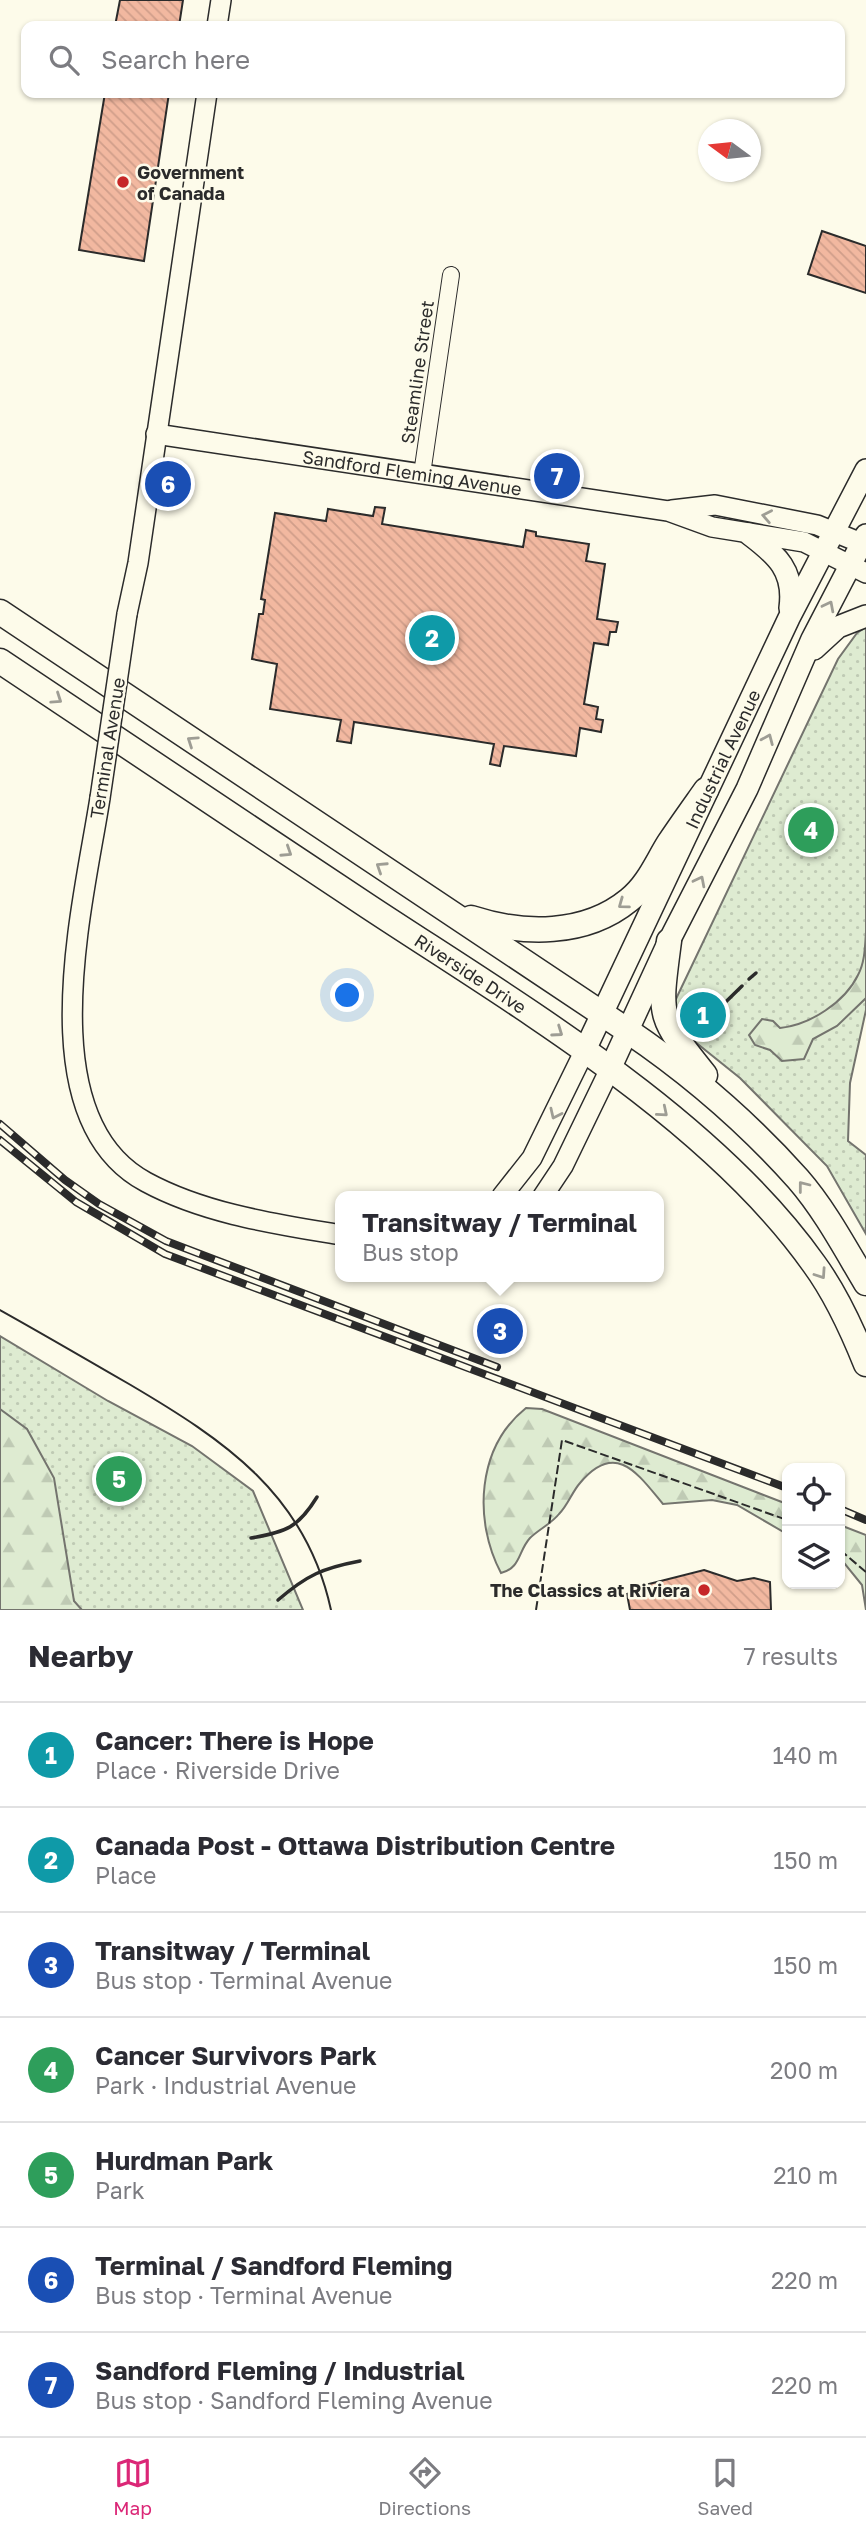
<!DOCTYPE html>
<meta charset="utf-8">
<style>
:root{--surface:#fff;--page:#f7f7f7;--text:#2b2b33;--muted:#7c7c81;--line:#e1e1e2;--accent:#db2777}
body{margin:0;font-family:"Golos Text",sans-serif;background:var(--page);color:var(--text)}
.controls{position:absolute;right:21px;bottom:21px;display:grid;overflow:hidden;border-radius:14px;box-shadow:0 2px 5px #0004}
.controls button{width:63px;height:63px;display:grid;place-items:center;padding:0;border:0;border-bottom:2px solid var(--line);background:var(--surface);color:var(--text);font:35px sans-serif}
.compass{position:absolute;left:698px;top:119px;width:63px;height:63px;border-radius:50%;background:var(--surface);box-shadow:0 2px 5px #0004;rotate:285deg}
.you{position:absolute;left:348px;top:996px;width:24px;height:24px;margin:-18px;border:5px solid #fff;border-radius:50%;background:#1a73e8;box-shadow:0 0 0 10px #1a73e833}
.badge{display:grid;place-items:center;width:46px;height:46px;border-radius:50%;background:var(--accent);color:#fff;font-size:23px;font-weight:700}
.pin{position:absolute;translate:-50% -50%;border:4px solid #fff;box-shadow:0 2px 7px #0006}
.popup{position:absolute;left:335px;top:1191px;width:329px;height:91px;box-sizing:border-box;display:grid;place-content:center;border-radius:14px;background:var(--surface);filter:drop-shadow(0 2px 5px #0005);font-size:23px;white-space:nowrap;color:var(--muted)}
.popup b{font-size:26px;color:var(--text)}
.popup::after{content:'';position:absolute;left:50%;top:100%;margin-left:-14px;border:14px solid transparent;border-top-color:var(--surface)}
.list{margin:0;padding:0;list-style:none}
h2{display:flex;justify-content:space-between;align-items:center;height:91px;margin:0;padding:0 28px;font-size:30px}
h2 small{font-size:23px;font-weight:400;color:var(--muted)}
.list li{display:grid;grid-template-columns:46px 1fr auto;gap:21px;align-items:center;box-sizing:border-box;height:105px;padding:0 28px;border-top:2px solid var(--line)}
.list b{display:block;font-size:26px;white-space:nowrap}
.list p{margin:0;font-size:23px;white-space:nowrap;color:var(--muted)}
.list em{font-size:23px;font-style:normal;color:var(--muted)}
.icon{flex:none;width:38px;height:38px;fill:none;stroke:currentColor;stroke-width:2;stroke-linecap:round;stroke-linejoin:round}
.map{position:relative;flex:none;width:866px;height:1610px;overflow:hidden}
.search{position:absolute;background:var(--surface);box-shadow:0 2px 5px #0004;left:21px;right:21px;top:21px;height:77px;display:flex;align-items:center;gap:18px;box-sizing:border-box;padding:0 24px;border-radius:14px;color:var(--muted);font-size:26px}
.sheet{height:826px;background:var(--surface)}
nav{display:flex;justify-content:space-around;align-items:center;box-sizing:border-box;height:98px;border-top:2px solid var(--line);background:var(--surface);font-size:19px;color:var(--muted)}
nav a{display:grid;justify-items:center;gap:4px}
nav .on{color:var(--accent)}
.map>svg:first-child{display:block}
.grass{fill:url(#grass-dots);stroke:#74746e;stroke-width:2}
.forest{fill:url(#forest-firs);stroke:#74746e;stroke-width:2}
.building{fill:url(#building-back-hatch);stroke:#2b2b2b;stroke-width:2}
.lines{fill:none;stroke-linecap:round;stroke-linejoin:round}
.minor-casing{stroke:#2b2b2b;stroke-width:18}
.tertiary-casing{stroke:#2b2b2b;stroke-width:22}
.secondary-casing{stroke:#2b2b2b;stroke-width:24}
.primary-casing{stroke:#2b2b2b;stroke-width:27}
.minor{stroke:#fdfbea;stroke-width:16}
.tertiary{stroke:#fdfbea;stroke-width:19}
.secondary{stroke:#fdfbea;stroke-width:21}
.primary{stroke:#fdfbea;stroke-width:24}
.tram{stroke:#2b2b2b;stroke-width:2}
.rail-casing{stroke:#2b2b2b;stroke-width:8}
.rail{stroke:#fdfbea;stroke-width:5;stroke-dasharray:16;stroke-linecap:butt}
.tertiary-bridge-casing{stroke:#2b2b2b;stroke-width:22;stroke-linecap:butt}
.tertiary-bridge{stroke:#fdfbea;stroke-width:19}
.fence{stroke:#2b2b2b;stroke-width:2;stroke-dasharray:9 3.5;stroke-linecap:butt}
.wall{stroke:#2b2b2b;stroke-width:3.5}
.oneway{stroke:#9e9d94}
.poi-dot{fill:#c62828;stroke:#fdfbea;stroke-width:2.5}
.labels{text-anchor:middle;dominant-baseline:central;stroke-width:5;stroke-linejoin:round;paint-order:stroke}
.poi-label{font-size:18px;font-weight:bold;fill:#2b2b2b;stroke:#fdfbea;text-anchor:start}
.street-label{font-size:18px;fill:#2b2b2b;stroke:#fdfbea}
</style>
<div class="map">
<svg width="866" height="1610" viewBox="0 0 866 1610">
<defs>
<pattern id="grass-dots" width="8" height="8" patternUnits="userSpaceOnUse" patternTransform="scale(1.75)"><rect width="8" height="8" fill="#deebd1"/><path d="M2 2h.1M6 6h.1" fill="none" stroke="#bfcab4" stroke-width="1.8" stroke-linecap="round"/></pattern>
<pattern id="forest-firs" width="22" height="20" patternUnits="userSpaceOnUse" patternTransform="scale(1.75)"><rect width="22" height="20" fill="#deebd1"/><path d="M5 1l3.5 6h-7zM16 11l3.5 6h-7z" fill="#bfcab4"/></pattern>
<pattern id="building-back-hatch" width="6" height="6" patternUnits="userSpaceOnUse" patternTransform="scale(1.75)"><rect width="6" height="6" fill="#f2b8a0"/><path d="M-1 5l2 2M0 0l6 6M5-1l2 2" fill="none" stroke="#d09e8a"/></pattern>
</defs>
<rect width="100%" height="100%" fill="#fdfbea"/>
<g class="grass">
<polygon points="866,627 866,1010 850,1083 848,1141 866,1155 866,1234 827,1166 740,1078 689,1037 678,1021 675,1001 838,659 857,633"/>
<polygon points="0,1336 108,1401 192,1446 253,1491 303,1610 0,1610"/>
</g>
<g class="forest">
<path d="M866,932v66l-29,28 -24,13 -9,20 -22,2 -12,-11 -15,-5 -6,-10 13,-16 11,2 7,7c30,-3 65,-26 78,-53 7,-13 7,-29 8,-43z"/>
<path d="M526,1408l16,1 245,95v30l-50,-29 -25,-5 -49,4c-25,-30 -47,-64 -83,-21 -8,9 -12,22 -21,31 -8,10 -20,15 -29,24 -12,13 -9,30 -29,35 -28,-53 -24,-126 25,-165z"/>
<polygon points="0,1409 27,1429 54,1478 74,1601 82,1610 0,1610"/>
<polygon points="840,1525 866,1535 866,1610 862,1585 840,1558"/>
</g>
<g class="building">
<polygon points="120,0 183,0 179,26 115,26"/>
<polygon points="105,93 169,93 144,261 79,250"/>
<polygon points="822,231 866,246 866,293 808,274"/>
<polygon points="375,507 385,508 382,524 523,547 526,530 536,532 536,536 589,544 586,561 605,564 597,619 618,622 616,632 610,632 608,645 594,643 584,704 598,707 596,719 603,720 601,732 580,728 576,756 504,746 500,766 490,764 494,744 354,722 351,743 337,741 341,720 270,709 277,664 252,659 259,614 263,614 265,600 261,599 275,513 326,521 328,509 373,516"/>
<polygon points="704,1570 737,1581 754,1578 770,1582 771,1610 630,1610 627,1594 649,1584"/>
</g>
<g class="lines">
<g class="minor-casing">
<polyline id="minor" points="422,474 451,275"/>
</g>
<g class="tertiary-casing">
<g id="tertiary">
<polyline points="217,26 221,0"/>
<path id="s1" d="M156,434l512,77 44,16 92,15 62,31"/>
<polyline points="672,510 715,505 817,525 866,545"/>
<polyline points="127,614 138,563 207,93"/>
<path d="M100,798c-16,104 -73,320 46,384 59,32 130,42 195,53"/>
<polyline points="502,1196 532,1158 584,1052"/>
<polyline points="543,1196 563,1166 609,1071"/>
</g>
</g>
<g class="secondary-casing">
<g id="secondary">
<path d="M749,534c28,21 46,37 41,74"/>
<polyline points="814,649 838,627 866,616"/>
<path id="s2" d="M584,1052l205,-434 77,-148"/>
<polyline points="609,1071 669,941 747,789 812,639 866,535"/>
</g>
</g>
<g class="primary-casing">
<g id="primary">
<path d="M0,612l628,419c62,42 120,92 170,148 27,31 47,69 68,104"/>
<path id="s3" d="M0,661c123,83 246,164 369,246 147,97 342,211 445,357 22,30 38,65 52,100"/>
<path d="M471,918c52,17 114,18 158,-18 19,-15 28,-38 40,-57 12,-18 25,-36 37,-53"/>
<path d="M669,941c-10,77 -12,74 36,134"/>
</g>
</g>
<use href="#minor" class="minor"/>
<use href="#tertiary" class="tertiary"/>
<use href="#secondary" class="secondary"/>
<use href="#primary" class="primary"/>
<path class="tram" d="M0,1310c43,24 86,49 129,74 95,56 177,110 202,226"/>
<g class="rail-casing">
<g id="rail">
<polyline points="0,1124 65,1180 99,1204 166,1241 497,1367"/>
<polyline points="0,1140 76,1202 165,1254 787,1488"/>
<polyline points="840,1509 866,1520"/>
</g>
</g>
<use href="#rail" class="rail"/>
<g class="tertiary-bridge-casing">
<polyline id="tertiary-bridge" points="100,798 127,614"/>
</g>
<use href="#tertiary-bridge" class="tertiary-bridge"/>
<g class="fence">
<polyline points="840,1550 866,1572"/>
<polyline points="536,1610 562,1440 787,1520"/>
</g>
<g class="wall">
<polyline points="749,979 756,973"/>
<polyline points="696,1031 742,986"/>
<path d="M251,1538c35,-6 47,-10 66,-41"/>
<path d="M278,1600c29,-25 45,-32 82,-39"/>
</g>
</g>
<defs><path id="oneway-chevron" d="M-2-3.5L2.5 0L-2 3.5" fill="none" stroke-width="1.6" stroke-linecap="round" stroke-linejoin="round" transform="scale(1.75)"/></defs>
<g class="oneway">
<use href="#oneway-chevron" transform="translate(767 516) rotate(-169)"/>
<use href="#oneway-chevron" transform="translate(829 606) rotate(-63)"/>
<use href="#oneway-chevron" transform="translate(57 699) rotate(34)"/>
<use href="#oneway-chevron" transform="translate(768 739) rotate(-67)"/>
<use href="#oneway-chevron" transform="translate(192 741) rotate(-146)"/>
<use href="#oneway-chevron" transform="translate(287 852) rotate(33)"/>
<use href="#oneway-chevron" transform="translate(381 867) rotate(-147)"/>
<use href="#oneway-chevron" transform="translate(700 881) rotate(-63)"/>
<use href="#oneway-chevron" transform="translate(623 904) rotate(144)"/>
<use href="#oneway-chevron" transform="translate(558 1032) rotate(35)"/>
<use href="#oneway-chevron" transform="translate(663 1112) rotate(40)"/>
<use href="#oneway-chevron" transform="translate(555 1114) rotate(115)"/>
<use href="#oneway-chevron" transform="translate(803 1186) rotate(-128)"/>
<use href="#oneway-chevron" transform="translate(821 1274) rotate(56)"/>
</g>
<g class="poi-dot">
<circle cx="123" cy="182" r="7"/>
<circle cx="704" cy="1590" r="7"/>
</g>
<g class="labels">
<g class="poi-label">
<text x="137" y="172">Government<tspan x="137" dy="21">of Canada</tspan></text>
<text x="690" y="1590" text-anchor="end">The Classics at Riviera</text>
</g>
<g class="street-label">
<text transform="translate(417 372) rotate(-82)">Steamline Street</text>
<text stroke="none"><textPath href="#s1" startOffset="259">Sandford Fleming Avenue</textPath></text>
<text transform="translate(107 748) rotate(-81)">Terminal Avenue</text>
<text stroke="none"><textPath href="#s2" startOffset="324">Industrial Avenue</textPath></text>
<text stroke="none"><textPath href="#s3" startOffset="565">Riverside Drive</textPath></text>
</g>
</g>
</svg>
<div class="controls">
<button><svg class="icon" aria-label="locate" viewBox="0 0 24 24"><circle cx="12" cy="12" r="6"/><path d="M12 2v4M12 18v4M2 12h4M18 12h4"/></svg></button>
<button><svg class="icon" aria-label="layers" viewBox="0 0 24 24"><path d="M12 4l9 5-9 5-9-5zM3 14l9 5 9-5"/></svg></button>
</div>
<svg class="compass" viewBox="-18 -18 36 36"><path d="M0-13l5 13h-10z" fill="#e53935"/><path d="M0 13l5-13h-10z" fill="#7c7c81"/></svg>
<div class="you"></div>
<div class="pin badge" style="left:703px;top:1015px;background:#0f9aa8">1</div>
<div class="pin badge" style="left:432px;top:638px;background:#0f9aa8">2</div>
<div class="pin badge" style="left:500px;top:1331px;background:#1a4fb4">3</div>
<div class="popup"><b>Transitway / Terminal</b>Bus stop</div>
<div class="pin badge" style="left:811px;top:830px;background:#2e9e5b">4</div>
<div class="pin badge" style="left:119px;top:1479px;background:#2e9e5b">5</div>
<div class="pin badge" style="left:168px;top:484px;background:#1a4fb4">6</div>
<div class="pin badge" style="left:557px;top:476px;background:#1a4fb4">7</div>
<div class="search"><svg class="icon" aria-label="search" viewBox="0 0 24 24"><circle cx="10" cy="10" r="6"/><path d="M15 15l6 6"/></svg>Search here</div>
</div>
<section class="sheet">
<h2>Nearby<small>7 results</small></h2>
<ul class="list">
<li><span class="badge" style="background:#0f9aa8">1</span><div><b>Cancer: There is Hope</b><p>Place · Riverside Drive</p></div><em>140 m</em></li>
<li><span class="badge" style="background:#0f9aa8">2</span><div><b>Canada Post - Ottawa Distribution Centre</b><p>Place</p></div><em>150 m</em></li>
<li><span class="badge" style="background:#1a4fb4">3</span><div><b>Transitway / Terminal</b><p>Bus stop · Terminal Avenue</p></div><em>150 m</em></li>
<li><span class="badge" style="background:#2e9e5b">4</span><div><b>Cancer Survivors Park</b><p>Park · Industrial Avenue</p></div><em>200 m</em></li>
<li><span class="badge" style="background:#2e9e5b">5</span><div><b>Hurdman Park</b><p>Park</p></div><em>210 m</em></li>
<li><span class="badge" style="background:#1a4fb4">6</span><div><b>Terminal / Sandford Fleming</b><p>Bus stop · Terminal Avenue</p></div><em>220 m</em></li>
<li><span class="badge" style="background:#1a4fb4">7</span><div><b>Sandford Fleming / Industrial</b><p>Bus stop · Sandford Fleming Avenue</p></div><em>220 m</em></li>
</ul>
</section>
<nav>
<a class="on"><svg class="icon" aria-label="map" viewBox="0 0 24 24"><path d="M3 6l6-2 6 2 6-2v14l-6 2-6-2-6 2zM9 4v14M15 6v14"/></svg>Map</a>
<a><svg class="icon" aria-label="directions" viewBox="0 0 24 24"><path d="M12 3l9 9-9 9-9-9zM9 14v-3h6M13 9l2 2-2 2"/></svg>Directions</a>
<a><svg class="icon" aria-label="saved" viewBox="0 0 24 24"><path d="M7 4h10v16l-5-4-5 4z"/></svg>Saved</a>
</nav>
